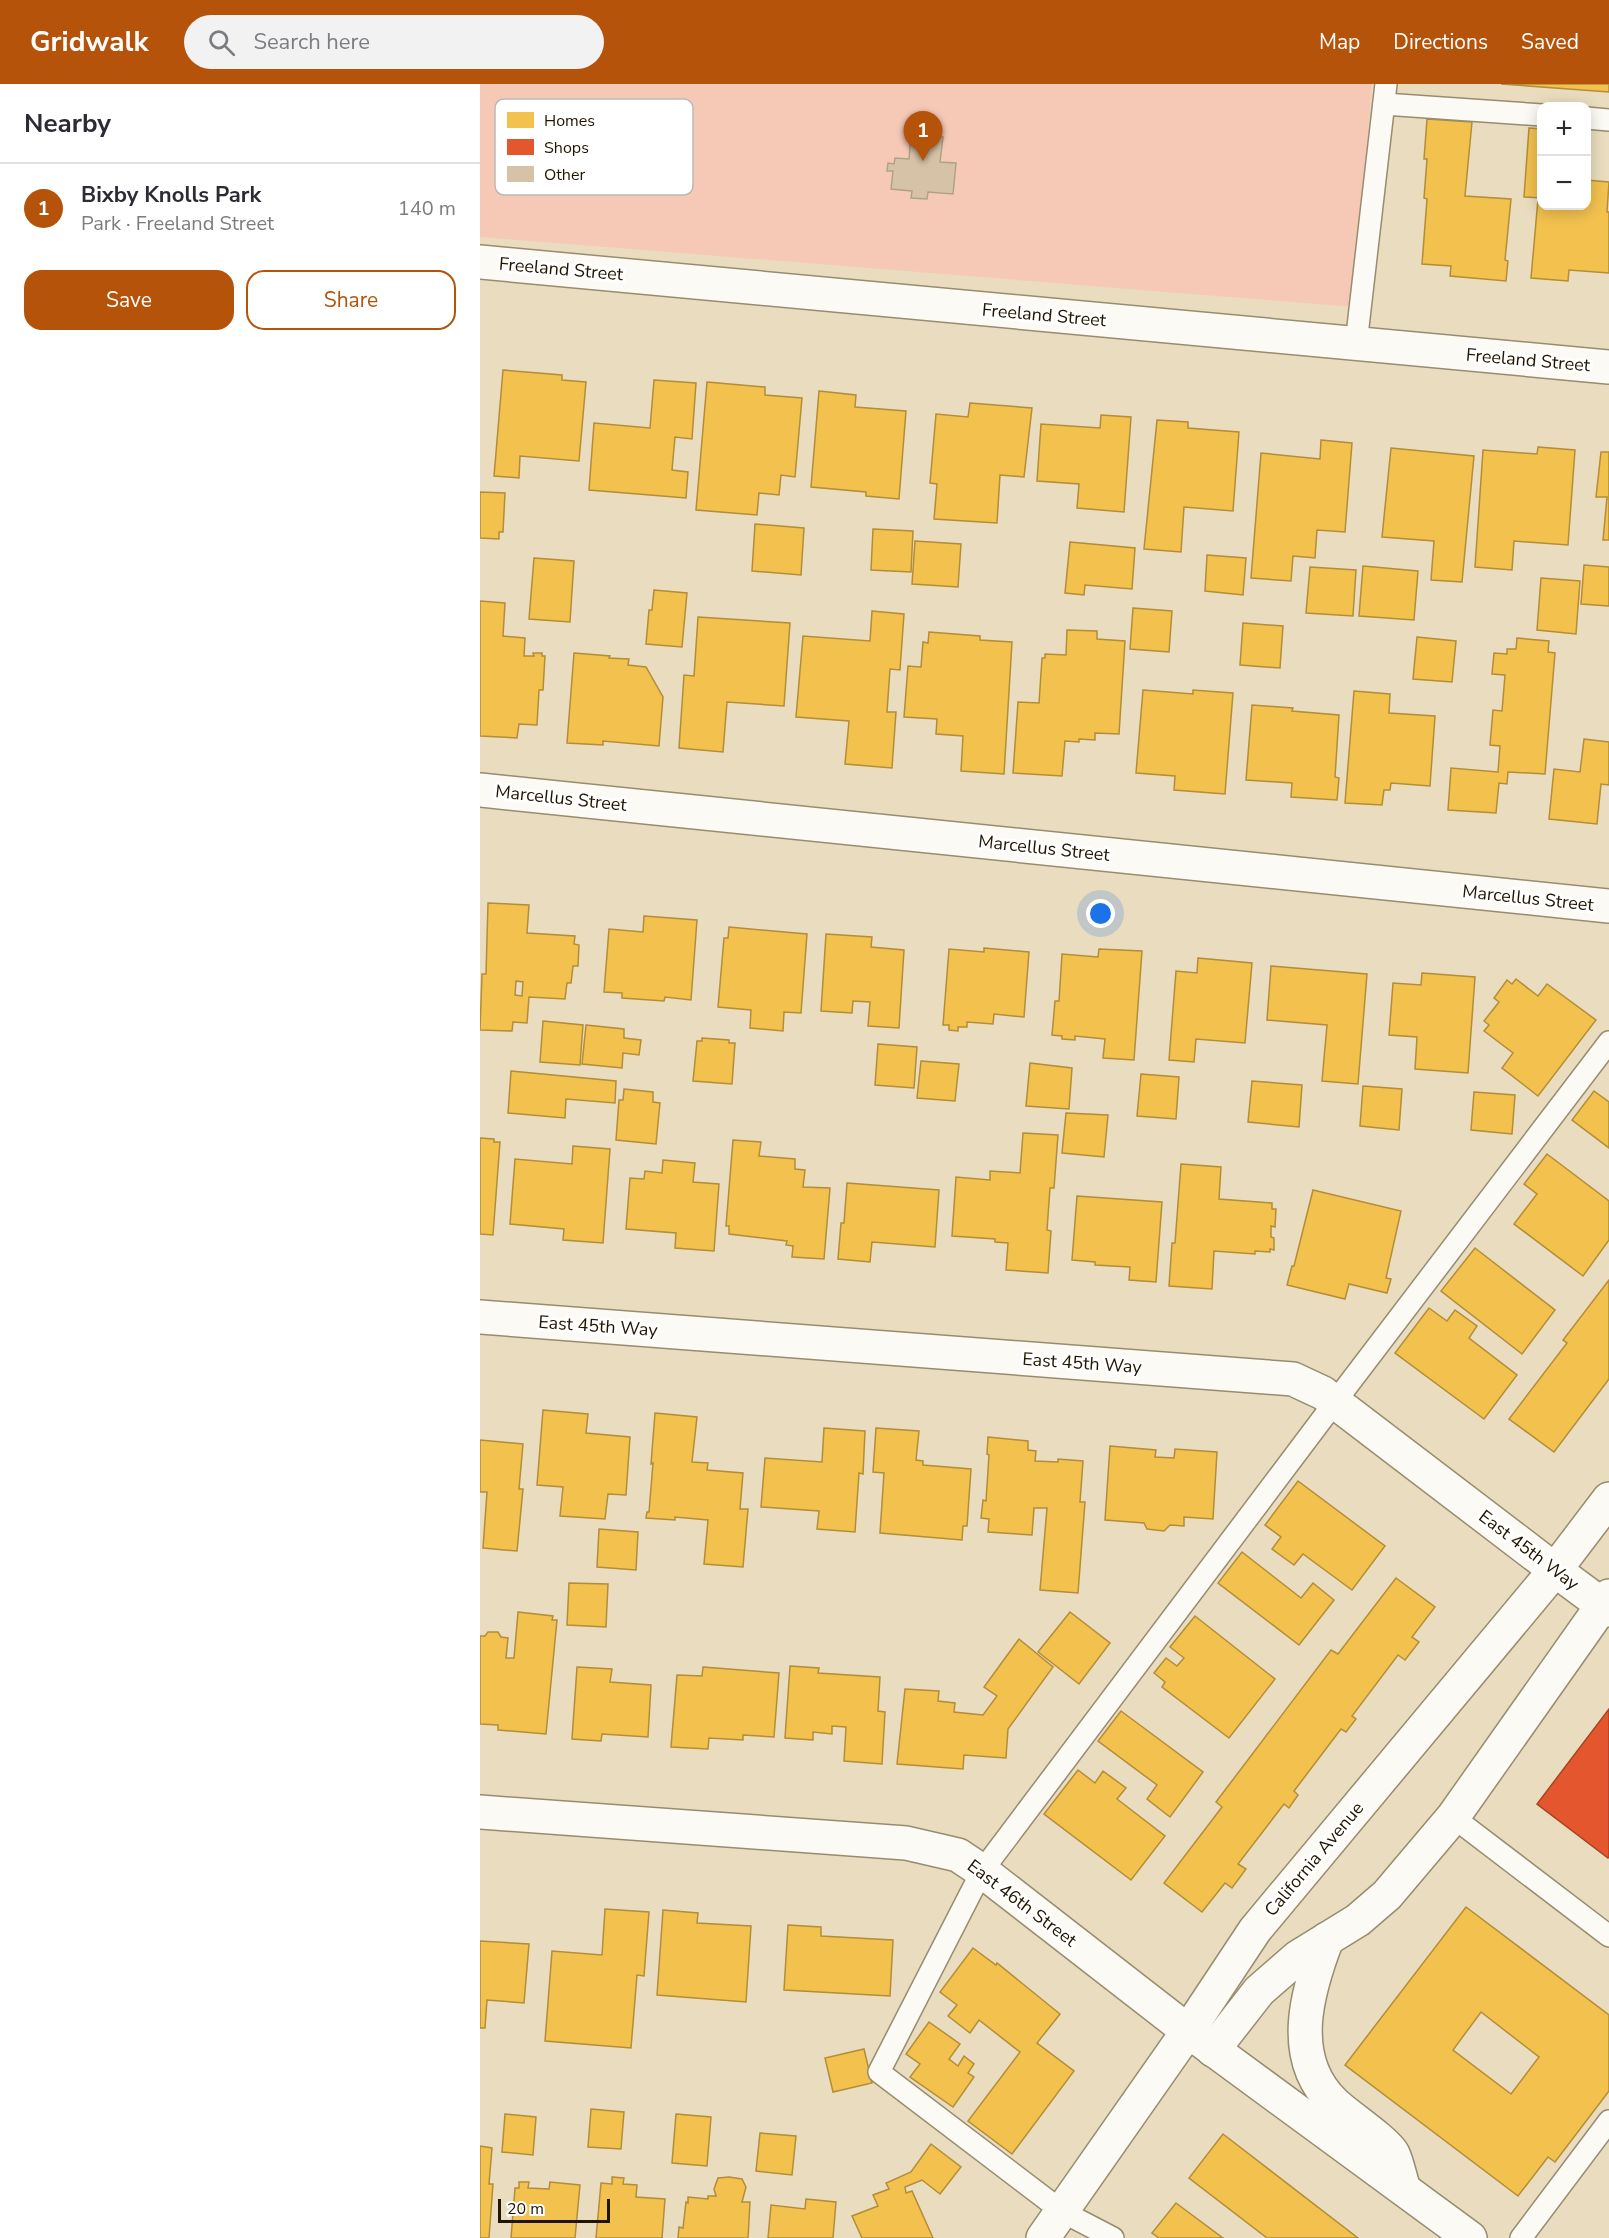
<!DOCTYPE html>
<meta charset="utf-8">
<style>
:root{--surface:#fff;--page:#f2f2f3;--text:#2b2b33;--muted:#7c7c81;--line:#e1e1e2;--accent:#b45309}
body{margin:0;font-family:"Nunito Sans",sans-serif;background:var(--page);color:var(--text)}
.controls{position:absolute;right:18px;top:18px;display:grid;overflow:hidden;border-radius:12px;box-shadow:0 3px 15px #0003}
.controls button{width:54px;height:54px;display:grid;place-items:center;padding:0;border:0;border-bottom:2px solid var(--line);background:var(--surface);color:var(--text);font:30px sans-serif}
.scale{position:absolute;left:18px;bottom:15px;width:112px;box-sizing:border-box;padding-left:6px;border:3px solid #201500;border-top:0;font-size:16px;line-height:21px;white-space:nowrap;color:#201500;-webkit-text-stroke:4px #fff;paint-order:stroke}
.you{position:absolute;left:621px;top:830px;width:21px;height:21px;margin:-15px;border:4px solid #fff;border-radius:50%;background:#1a73e8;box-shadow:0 0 0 9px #1a73e833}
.badge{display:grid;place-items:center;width:39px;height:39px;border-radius:50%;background:var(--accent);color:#fff;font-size:20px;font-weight:700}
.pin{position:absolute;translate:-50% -50px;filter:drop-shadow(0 2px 3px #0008)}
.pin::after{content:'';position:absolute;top:32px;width:21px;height:18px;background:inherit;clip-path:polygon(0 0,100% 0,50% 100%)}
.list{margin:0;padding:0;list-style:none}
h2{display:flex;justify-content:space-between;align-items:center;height:78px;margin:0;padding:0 24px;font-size:26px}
h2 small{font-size:20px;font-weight:400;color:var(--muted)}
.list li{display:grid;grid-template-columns:39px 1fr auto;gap:18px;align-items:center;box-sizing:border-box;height:90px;padding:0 24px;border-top:2px solid var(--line)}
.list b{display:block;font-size:22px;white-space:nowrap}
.list p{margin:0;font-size:20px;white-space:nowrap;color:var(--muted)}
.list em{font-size:20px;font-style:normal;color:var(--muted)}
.actions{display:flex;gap:12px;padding:18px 24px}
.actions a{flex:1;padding:14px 0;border:2px solid var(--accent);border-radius:18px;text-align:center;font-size:21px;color:var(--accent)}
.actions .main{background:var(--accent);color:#fff}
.icon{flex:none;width:33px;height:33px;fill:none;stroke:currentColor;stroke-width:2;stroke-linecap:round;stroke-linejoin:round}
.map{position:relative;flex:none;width:1129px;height:2154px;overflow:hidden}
header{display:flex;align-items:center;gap:36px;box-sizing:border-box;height:84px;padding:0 30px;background:var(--accent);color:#fff}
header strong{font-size:28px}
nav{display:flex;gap:33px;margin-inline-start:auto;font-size:21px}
.search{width:420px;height:54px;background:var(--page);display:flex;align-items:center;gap:15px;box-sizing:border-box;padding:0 21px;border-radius:33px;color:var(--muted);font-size:22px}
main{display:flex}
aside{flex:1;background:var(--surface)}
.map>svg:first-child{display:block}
.green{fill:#f6c9b7}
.homes{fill:#f2c14e;stroke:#b38d37;stroke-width:1.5;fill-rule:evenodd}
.shops{fill:#e4572e;stroke:#a94320;stroke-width:1.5}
.building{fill:#d6c3a7;stroke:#b1a189;stroke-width:1.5}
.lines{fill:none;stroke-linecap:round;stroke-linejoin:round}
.service-casing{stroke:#978c70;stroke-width:24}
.minor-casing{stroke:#978c70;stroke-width:36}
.tertiary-casing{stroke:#978c70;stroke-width:36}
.service{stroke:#fcfaf5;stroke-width:21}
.minor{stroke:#fcfaf5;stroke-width:33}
.tertiary{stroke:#fcfaf5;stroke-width:33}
.labels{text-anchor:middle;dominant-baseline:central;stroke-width:6;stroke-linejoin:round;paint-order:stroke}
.street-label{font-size:18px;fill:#201500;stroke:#fff}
.key{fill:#fff;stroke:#bcb9b2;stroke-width:1.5}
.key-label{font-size:16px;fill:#201500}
</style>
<header>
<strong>Gridwalk</strong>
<div class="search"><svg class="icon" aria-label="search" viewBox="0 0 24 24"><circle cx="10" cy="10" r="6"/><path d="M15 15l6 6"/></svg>Search here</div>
<nav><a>Map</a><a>Directions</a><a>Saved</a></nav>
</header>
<main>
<aside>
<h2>Nearby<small></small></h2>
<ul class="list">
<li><span class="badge">1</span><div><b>Bixby Knolls Park</b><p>Park · Freeland Street</p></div><em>140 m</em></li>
</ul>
<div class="actions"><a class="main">Save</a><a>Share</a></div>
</aside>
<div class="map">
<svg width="1129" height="2154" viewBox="0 0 1129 2154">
<rect width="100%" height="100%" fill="#eaddbf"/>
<polygon class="green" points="0,0 892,0 874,223 0,153"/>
<g class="homes">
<polygon points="1021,0 1129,0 1129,8"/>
<polygon points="947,35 992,38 985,112 1031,115 1025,176 1028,177 1026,197 970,192 971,182 942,180 947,115 944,114 947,75 944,75"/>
<polygon points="1049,44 1062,45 1062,114 1044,113"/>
<polygon points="1106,96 1129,98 1127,128 1129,128 1129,189 1089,186 1088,197 1051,194 1058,115 1062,116 1062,122 1106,122"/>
<polygon points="23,286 82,291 82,296 106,298 99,377 40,372 39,394 14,392"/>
<polygon points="174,296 216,299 212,355 195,353 192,386 208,388 206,414 109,406 114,339 170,344"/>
<polygon points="227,298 285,303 285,311 322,314 315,393 301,391 299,411 279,409 277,431 216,426"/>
<polygon points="339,307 376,311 375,323 426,327 419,415 386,412 386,408 331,403"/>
<polygon points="490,319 552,324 544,393 520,391 517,439 454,435 457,400 450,399 456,330 488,333"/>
<polygon points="621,331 651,333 644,428 597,424 599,400 557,397 561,340 620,344"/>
<polygon points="677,336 708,338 708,344 759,348 753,427 704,423 701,468 664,465"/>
<polygon points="841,356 872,359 865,448 837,446 835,474 813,472 811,497 771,494 781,369 840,375"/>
<polygon points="1058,363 1095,366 1088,461 1034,457 1032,486 995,483 1003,366 1057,370"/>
<polygon points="911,364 994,372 982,498 951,496 954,457 902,453"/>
<polygon points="1121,368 1129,368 1129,456 1123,456 1127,413 1116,413"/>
<polygon points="0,408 25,409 23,448 19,448 19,455 0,454"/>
<polygon points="275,440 324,444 321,491 272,487"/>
<polygon points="393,445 433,447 431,488 391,486"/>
<polygon points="435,457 481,460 478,503 432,500"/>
<polygon points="590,458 655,464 652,505 605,501 604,511 585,509"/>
<polygon points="727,471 766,474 763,511 725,507"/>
<polygon points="54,474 94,477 90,538 49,535"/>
<polygon points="1104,481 1129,483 1129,522 1101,520"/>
<polygon points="883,482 938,487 934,536 879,532"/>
<polygon points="830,483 876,486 873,532 826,529"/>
<polygon points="1061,494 1100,497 1096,550 1057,546"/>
<polygon points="174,506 207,509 202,563 166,560 169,526 172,526"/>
<polygon points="0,517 25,519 23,552 45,554 44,572 54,572 53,569 62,569 62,572 65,572 63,606 59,606 57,641 39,640 37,654 0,652"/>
<polygon points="653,524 692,527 689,568 650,565"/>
<polygon points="392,527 424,530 420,586 410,585 407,628 416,628 412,684 365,680 369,637 316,633 323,552 390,557"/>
<polygon points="218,533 310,539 304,622 247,618 243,668 199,664 204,591 214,592"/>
<polygon points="763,539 803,542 800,584 760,581"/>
<polygon points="587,546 617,547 617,555 645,557 639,650 615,649 615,656 599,655 599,658 585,657 582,692 533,689 538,618 559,619 562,574 565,574 565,570 586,571"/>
<polygon points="449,548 500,552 500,556 532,558 524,690 481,687 483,652 456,650 457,635 424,633 428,582 441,583 443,558 448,559"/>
<polygon points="937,553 976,557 972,598 933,595"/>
<polygon points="1037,554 1069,557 1068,568 1075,569 1065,690 1028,688 1027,700 1019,699 1016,729 968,726 971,684 1018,688 1020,662 1010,661 1013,626 1022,627 1025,591 1012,590 1014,569 1027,570 1027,565 1036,565"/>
<polygon points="94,569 130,572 129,574 149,575 148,581 166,583 183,613 179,662 123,657 123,661 87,659"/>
<polygon points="663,606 713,610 713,606 753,609 745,710 694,706 695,692 656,689"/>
<polygon points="874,607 910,610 909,629 955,632 950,702 911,699 910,706 904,706 902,721 865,719"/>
<polygon points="772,621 813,624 812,627 859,631 855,693 859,694 857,716 811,713 812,699 766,696"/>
<polygon points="1104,655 1129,658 1129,701 1121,700 1117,740 1069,735 1074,685 1100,688"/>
<path d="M8,819l41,2 -2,28 48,3 -1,8 5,1 -1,21h-5l-2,17h-4l-2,16 -36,-2 -2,26 -14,-1 -1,9 -32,-1 2,-56h4zM36,897l7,1 -1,14 -7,-1z"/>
<polygon points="164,832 217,836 211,916 185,913 184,917 142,914 142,909 124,908 129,845 163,848"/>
<polygon points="249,843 327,850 321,929 304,928 303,947 270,944 271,926 238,923 244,854 248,854"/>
<polygon points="346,850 392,853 391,863 424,866 419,944 388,942 390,918 373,917 372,929 341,927"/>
<polygon points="504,864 549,868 544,933 514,930 513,940 487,938 487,943 478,943 478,947 469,946 469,941 463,941 469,865 504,868"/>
<polygon points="619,865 662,867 654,976 623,974 625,955 595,952 595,956 582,955 582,952 572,951 575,917 579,917 582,870 618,873"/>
<polygon points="718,874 772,879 765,959 716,955 714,978 689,976 696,887 717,889"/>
<polygon points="791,882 887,890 878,1000 842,997 847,941 787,936"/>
<polygon points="942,889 995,893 988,989 935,985 937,953 909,951 913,899 941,901"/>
<polygon points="1036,895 1058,912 1067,900 1116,936 1058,1012 1022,984 1033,969 1004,947 1009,941 1004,937 1019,918 1014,914 1027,896 1032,900"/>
<polygon points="63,937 103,941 100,981 60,978"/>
<polygon points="106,941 144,945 144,954 161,956 159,971 143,969 142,984 102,980"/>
<polygon points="222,954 249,956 249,959 255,959 252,1000 213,997 217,957 222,957"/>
<polygon points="398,960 437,963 434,1004 395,1001"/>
<polygon points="441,977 479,980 475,1017 437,1014"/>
<polygon points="550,979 592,984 589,1025 546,1022"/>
<polygon points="31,987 136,997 135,1019 86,1015 85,1034 28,1029"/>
<polygon points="661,990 699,993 696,1035 657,1032"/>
<polygon points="772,997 822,1001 819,1043 768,1038"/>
<polygon points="883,1002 922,1005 919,1046 880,1042"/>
<polygon points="144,1005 173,1008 173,1018 180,1019 176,1060 136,1056 139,1016 143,1016"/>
<polygon points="1114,1007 1129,1018 1129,1064 1092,1036"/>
<polygon points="994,1008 1035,1011 1032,1050 991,1046"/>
<polygon points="586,1029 628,1031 624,1073 582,1069"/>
<polygon points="543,1049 578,1051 574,1104 570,1104 567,1146 571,1147 568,1189 526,1186 528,1159 515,1158 515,1155 472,1152 476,1093 510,1096 510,1087 540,1089"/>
<polygon points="0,1054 14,1055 14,1058 20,1058 13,1151 0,1150"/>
<polygon points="253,1056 281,1058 279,1072 315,1075 315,1085 325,1086 323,1103 350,1104 344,1175 312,1173 313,1162 306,1161 307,1157 249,1150 249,1142 246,1142"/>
<polygon points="93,1062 130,1065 123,1159 83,1156 84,1145 30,1140 35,1075 92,1080"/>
<polygon points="1067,1070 1129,1117 1129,1156 1103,1192 1034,1140 1057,1110 1044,1100"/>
<polygon points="183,1076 215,1079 213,1098 239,1100 234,1167 195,1164 196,1149 146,1145 150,1094 164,1095 165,1087 182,1089"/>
<polygon points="701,1080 741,1083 739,1115 792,1119 792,1125 796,1125 795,1143 791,1142 791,1153 794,1154 794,1166 790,1165 790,1168 775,1167 775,1170 734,1167 732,1205 689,1202 692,1159 695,1159"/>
<polygon points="367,1099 459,1106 455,1163 392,1158 390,1178 358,1175 361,1139 364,1139"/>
<polygon points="833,1106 921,1127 906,1194 911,1195 907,1209 869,1200 865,1215 807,1201 812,1182 814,1182"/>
<polygon points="597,1112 682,1118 676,1198 649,1196 650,1183 615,1181 615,1178 592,1176"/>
<polygon points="995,1164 1075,1226 1042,1270 961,1207"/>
<polygon points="1129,1196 1129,1295 1074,1368 1029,1335 1087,1259 1083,1256"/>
<polygon points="949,1224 967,1237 975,1226 997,1242 989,1254 1037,1291 1004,1335 915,1269"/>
<polygon points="63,1326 108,1330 106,1349 150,1353 146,1411 128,1410 125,1435 80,1432 83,1403 57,1401"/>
<polygon points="175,1329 217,1333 212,1378 228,1379 227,1386 263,1389 260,1425 268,1425 263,1483 224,1480 228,1436 195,1433 195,1436 166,1434 167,1428 169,1428 173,1379 171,1380"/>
<polygon points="344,1344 385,1347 383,1390 379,1389 375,1448 337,1445 339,1427 281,1423 285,1374 342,1378"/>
<polygon points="396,1344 439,1347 436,1376 443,1377 443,1381 491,1385 487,1442 483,1442 482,1456 400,1449 404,1389 393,1388"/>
<polygon points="508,1353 548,1357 548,1366 556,1367 555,1377 578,1378 578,1375 603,1377 600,1418 605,1418 598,1509 560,1506 567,1424 554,1424 552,1451 508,1448 509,1435 501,1434 503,1416 506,1417 509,1371 507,1370"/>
<polygon points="0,1356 43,1360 39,1405 43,1405 37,1467 3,1464 7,1408 0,1408"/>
<polygon points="630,1362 676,1366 675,1373 694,1374 695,1365 737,1368 733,1435 704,1433 704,1442 690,1441 684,1447 667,1445 664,1439 625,1436"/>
<polygon points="818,1397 905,1462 872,1506 823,1470 814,1481 792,1465 801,1453 785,1441"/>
<polygon points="119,1445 158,1448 156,1486 117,1483"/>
<polygon points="762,1468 821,1514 833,1499 854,1516 819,1561 738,1499"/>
<polygon points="916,1494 955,1523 932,1553 939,1558 925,1576 918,1571 872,1632 876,1635 866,1648 861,1645 814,1707 818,1711 809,1724 804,1720 758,1780 766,1785 752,1804 745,1799 722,1828 684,1799 742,1723 736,1718 851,1566 858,1570"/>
<polygon points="89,1499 128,1500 126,1543 87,1541"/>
<polygon points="38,1528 73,1532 72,1536 77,1536 66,1650 18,1646 18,1641 0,1640 0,1552 5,1552 8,1548 18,1548 21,1553 28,1554 26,1574 34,1574"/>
<polygon points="590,1528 630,1559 599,1600 558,1568"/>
<polygon points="715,1532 795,1595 749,1654 682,1603 685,1598 674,1589 686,1574 697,1582 704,1574 690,1563"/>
<polygon points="539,1555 573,1583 528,1645 526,1674 484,1671 483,1685 417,1680 425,1605 459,1607 458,1617 475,1619 474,1628 503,1631 517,1612 504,1603"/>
<polygon points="310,1582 339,1584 338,1589 400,1593 398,1627 405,1628 402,1680 364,1677 366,1643 352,1642 352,1650 333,1648 333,1656 305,1654"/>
<polygon points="97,1583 132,1585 130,1598 171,1601 168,1653 122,1650 121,1657 92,1655"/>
<polygon points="223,1583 299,1589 294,1653 263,1651 263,1656 229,1654 228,1665 191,1663 197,1591 222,1592"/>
<polygon points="641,1627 723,1688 690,1733 667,1715 677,1701 618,1657"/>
<polygon points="598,1686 615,1699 623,1687 646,1704 637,1715 685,1752 651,1796 564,1730"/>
<path d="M986,1823l143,108v76l-54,71 -7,-5 -30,39 -173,-131zM1001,1928l58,45 -28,37 -58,-44z"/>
<polygon points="125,1825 169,1828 164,1892 157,1891 151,1964 65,1957 72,1867 122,1871"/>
<polygon points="183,1826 218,1829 217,1839 271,1842 266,1918 177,1911"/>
<polygon points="308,1841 341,1843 341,1852 413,1856 410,1912 304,1906"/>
<polygon points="0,1857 49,1860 44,1919 7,1916 5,1944 0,1944"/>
<polygon points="493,1864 516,1881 517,1879 580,1930 557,1959 594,1987 532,2070 488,2037 540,1968 499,1936 490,1949 468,1932 477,1921 460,1908"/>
<polygon points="449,1938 480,1960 469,1975 478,1982 484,1972 494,1980 488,1989 494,1993 473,2023 430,1993 440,1980 426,1970"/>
<polygon points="384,1965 392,1999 353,2008 345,1974"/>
<polygon points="111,2025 144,2028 141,2065 108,2063"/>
<polygon points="25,2030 56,2033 53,2071 22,2068"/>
<polygon points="196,2030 231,2033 227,2082 192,2079"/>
<polygon points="280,2049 316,2052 312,2091 276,2087"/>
<polygon points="743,2050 878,2154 787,2154 709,2094"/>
<polygon points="451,2060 481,2083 460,2110 442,2096 425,2103 426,2109 432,2107 453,2154 382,2154 372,2132 398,2122 393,2111 409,2105 406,2099 431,2088"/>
<polygon points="0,2062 12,2064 9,2100 13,2100 9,2154 0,2154"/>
<polygon points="132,2093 144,2094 143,2100 157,2101 156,2113 185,2115 182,2154 116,2154 121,2099 132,2100"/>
<polygon points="249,2093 262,2095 266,2103 262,2118 270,2118 268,2154 198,2154 199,2143 203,2144 206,2118 208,2119 208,2113 228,2115 228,2112 236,2112 234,2105 238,2094"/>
<polygon points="39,2098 49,2098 48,2104 69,2105 70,2098 100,2101 95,2154 31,2154 35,2104 39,2104"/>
<polygon points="326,2115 356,2118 353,2154 288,2154 291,2121 325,2125"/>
<polygon points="696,2119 743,2154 679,2154 672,2149"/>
</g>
<polygon class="shops" points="1129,1625 1129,1773 1128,1774 1057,1720"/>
<polygon class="building" points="431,50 463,53 460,78 476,79 473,110 448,108 447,115 431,114 432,107 411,105 413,87 407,87 408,79 414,80 415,74 429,75"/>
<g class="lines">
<g class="service-casing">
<g id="service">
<polyline points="904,20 1062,31"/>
<polyline points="1106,34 1129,36"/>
<polyline points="876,260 906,0"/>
<polyline points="973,1733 1129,1852"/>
<polyline points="633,2154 583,2128 399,1988 502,1787 855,1318 1129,958"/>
<polyline points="1041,2154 1129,2037"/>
</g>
</g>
<g class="minor-casing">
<g id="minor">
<polyline points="0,178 1129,283"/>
<polyline points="0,706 1129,822"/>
<polyline points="0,1233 813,1295 843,1309 1075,1486"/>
<polyline points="0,1728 426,1759 478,1771 502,1787 708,1947 563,2154"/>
</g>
</g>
<g class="tertiary-casing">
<g id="tertiary">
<polyline points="1075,1486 1129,1526"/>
<path d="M847,1855c-20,52 -40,119 7,164 12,12 52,38 59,51 5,11 7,24 11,35"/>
<polyline points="733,1966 779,1907 818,1873 878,1836 907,1811 973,1733 1129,1512"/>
<polyline points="990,2154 708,1947 775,1846 1075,1486 1129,1415"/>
</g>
</g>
<use href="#service" class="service"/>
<use href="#minor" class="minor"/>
<use href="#tertiary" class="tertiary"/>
</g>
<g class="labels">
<g class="street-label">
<text transform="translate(81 185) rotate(5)">Freeland Street</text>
<text transform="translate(564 231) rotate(5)">Freeland Street</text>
<text transform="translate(1048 276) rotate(5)">Freeland Street</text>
<text transform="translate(81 714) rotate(6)">Marcellus Street</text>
<text transform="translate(564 764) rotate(6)">Marcellus Street</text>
<text transform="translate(1048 814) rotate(6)">Marcellus Street</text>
<text transform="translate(118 1242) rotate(4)">East 45th Way</text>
<text transform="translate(602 1279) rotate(4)">East 45th Way</text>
<text transform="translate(1049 1466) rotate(37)">East 45th Way</text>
<text transform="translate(834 1775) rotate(-50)">California Avenue</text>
<text transform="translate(542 1819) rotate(37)">East 46th Street</text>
</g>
</g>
<rect x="15" y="15" width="198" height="96" rx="9" class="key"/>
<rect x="27" y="28" width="27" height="16" fill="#f2c14e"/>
<rect x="27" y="55" width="27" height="16" fill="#e4572e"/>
<rect x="27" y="82" width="27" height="16" fill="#d6c3a7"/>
<g class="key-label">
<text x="64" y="42">Homes</text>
<text x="64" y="69">Shops</text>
<text x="64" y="96">Other</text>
</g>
</svg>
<div class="controls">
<button>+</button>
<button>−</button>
</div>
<div class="scale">20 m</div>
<div class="you"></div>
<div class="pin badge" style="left:443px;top:77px">1</div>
</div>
</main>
